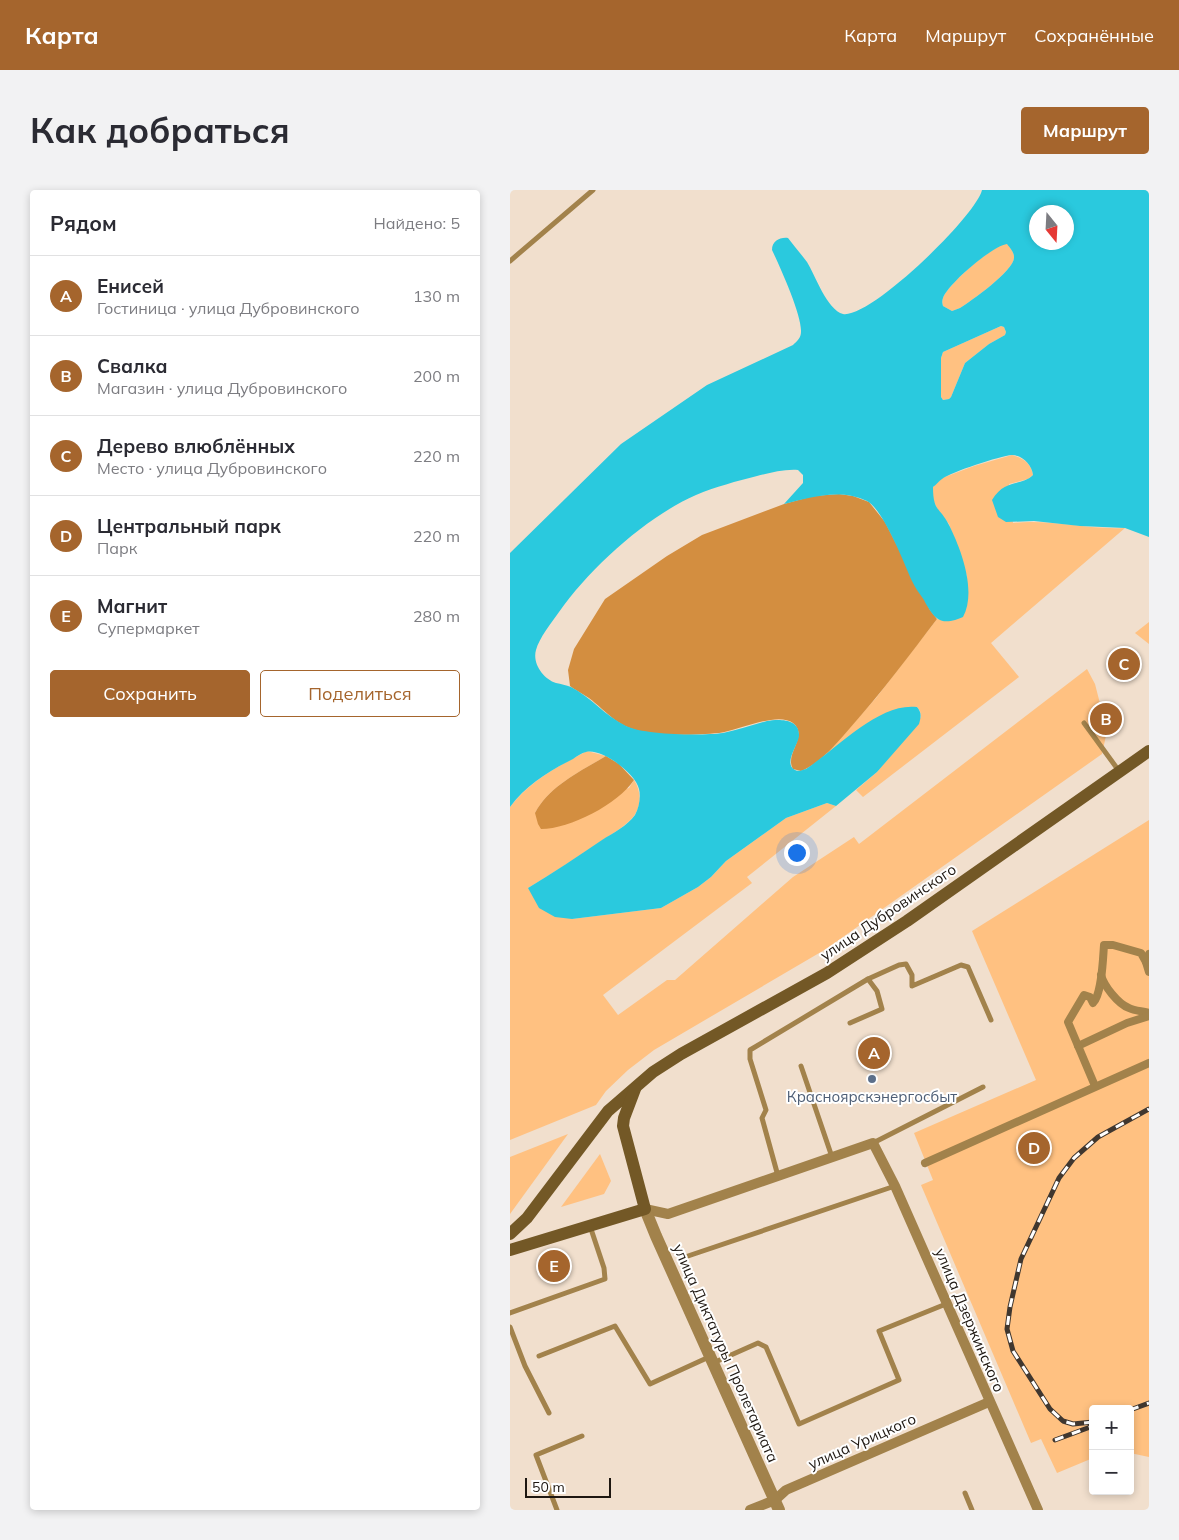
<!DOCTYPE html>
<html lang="ru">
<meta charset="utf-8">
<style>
:root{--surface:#fff;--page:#f2f2f3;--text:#2b2b33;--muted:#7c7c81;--line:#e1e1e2;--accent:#a5652d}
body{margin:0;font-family:Mulish,sans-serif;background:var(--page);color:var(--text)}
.controls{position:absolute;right:15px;bottom:15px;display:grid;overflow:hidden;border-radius:5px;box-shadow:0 2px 8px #0003}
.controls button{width:45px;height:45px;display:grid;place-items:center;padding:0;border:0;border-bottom:1px solid var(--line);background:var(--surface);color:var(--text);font:25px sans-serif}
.compass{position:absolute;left:519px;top:15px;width:45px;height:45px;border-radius:50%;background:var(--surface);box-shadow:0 2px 8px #0003;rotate:162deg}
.scale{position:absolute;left:15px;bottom:12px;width:86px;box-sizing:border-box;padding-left:5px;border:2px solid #1e1711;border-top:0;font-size:14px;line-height:18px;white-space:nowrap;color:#1e1711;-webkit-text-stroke:4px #fff;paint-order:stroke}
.you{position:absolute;left:286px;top:662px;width:18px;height:18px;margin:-12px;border:4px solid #fff;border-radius:50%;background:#1a73e8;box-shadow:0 0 0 8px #1a73e833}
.badge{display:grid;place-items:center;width:32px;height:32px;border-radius:50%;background:var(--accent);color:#fff;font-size:16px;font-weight:700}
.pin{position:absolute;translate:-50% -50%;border:2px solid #fff;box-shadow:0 1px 5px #0006}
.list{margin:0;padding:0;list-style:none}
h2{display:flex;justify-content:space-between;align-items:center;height:65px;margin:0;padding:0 20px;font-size:21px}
h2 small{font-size:16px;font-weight:400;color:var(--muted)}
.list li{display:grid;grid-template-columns:32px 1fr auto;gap:15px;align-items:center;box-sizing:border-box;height:80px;padding:0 20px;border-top:1px solid var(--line)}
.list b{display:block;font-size:19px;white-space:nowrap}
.list p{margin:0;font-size:16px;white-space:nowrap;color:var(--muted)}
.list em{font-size:16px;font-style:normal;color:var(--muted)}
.actions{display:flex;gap:10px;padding:15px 20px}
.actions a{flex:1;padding:11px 0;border:1px solid var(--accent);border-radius:5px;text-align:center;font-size:18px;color:var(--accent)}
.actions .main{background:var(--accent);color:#fff}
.map{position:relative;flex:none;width:639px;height:1320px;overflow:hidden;border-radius:5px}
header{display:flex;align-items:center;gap:30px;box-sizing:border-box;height:70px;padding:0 25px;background:var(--accent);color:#fff}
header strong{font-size:24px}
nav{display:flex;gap:28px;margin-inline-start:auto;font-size:18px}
.intro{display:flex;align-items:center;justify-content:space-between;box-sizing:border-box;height:120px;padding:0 30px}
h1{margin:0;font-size:35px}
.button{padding:12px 22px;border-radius:5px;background:var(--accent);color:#fff;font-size:18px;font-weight:700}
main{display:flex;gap:30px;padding:0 30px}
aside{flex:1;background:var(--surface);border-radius:5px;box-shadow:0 2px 8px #0003}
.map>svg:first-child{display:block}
.green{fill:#ffc181}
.forest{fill:#d38e40}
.water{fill:#2ac9de;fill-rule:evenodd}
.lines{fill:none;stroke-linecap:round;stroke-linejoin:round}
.service{stroke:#a2824b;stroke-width:5}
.pedestrian{stroke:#a2824b;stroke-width:8}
.minor{stroke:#a2824b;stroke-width:10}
.tertiary{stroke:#a2824b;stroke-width:12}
.secondary{stroke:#735826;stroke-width:12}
.rail-casing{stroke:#40372f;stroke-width:5}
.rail{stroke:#fff;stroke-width:3;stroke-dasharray:9;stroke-linecap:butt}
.service-dot{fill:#5c6f8a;stroke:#fff;stroke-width:2}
.labels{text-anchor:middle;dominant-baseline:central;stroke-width:4;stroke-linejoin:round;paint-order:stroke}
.street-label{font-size:15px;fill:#1e1711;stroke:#fff}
.service-label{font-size:15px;fill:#4e5e75;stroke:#fff}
</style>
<header>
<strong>Карта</strong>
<nav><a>Карта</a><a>Маршрут</a><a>Сохранённые</a></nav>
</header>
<div class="intro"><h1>Как добраться</h1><a class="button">Маршрут</a></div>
<main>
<aside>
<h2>Рядом<small>Найдено: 5</small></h2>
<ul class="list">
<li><span class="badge">A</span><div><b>Енисей</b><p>Гостиница · улица Дубровинского</p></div><em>130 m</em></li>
<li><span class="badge">B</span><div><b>Свалка</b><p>Магазин · улица Дубровинского</p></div><em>200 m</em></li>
<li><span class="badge">C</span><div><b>Дерево влюблённых</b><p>Место · улица Дубровинского</p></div><em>220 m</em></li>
<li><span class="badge">D</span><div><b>Центральный парк</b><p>Парк</p></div><em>220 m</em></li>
<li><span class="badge">E</span><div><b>Магнит</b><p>Супермаркет</p></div><em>280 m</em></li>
</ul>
<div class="actions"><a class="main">Сохранить</a><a>Поделиться</a></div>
</aside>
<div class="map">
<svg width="639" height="1320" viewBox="0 0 639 1320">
<rect width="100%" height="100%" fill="#f1dfcd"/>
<g class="green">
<path d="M497,53c3,5 7,9 7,14 1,13 -43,44 -54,51l-8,3 -9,-5c-1,-4 -1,-5 0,-8 5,-14 49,-52 64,-55z"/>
<polygon points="491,136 494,137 496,142 495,145 479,154 455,173 441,207 439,209 433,210 431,207 431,168 433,162"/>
<path d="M502,265c11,3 19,8 21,20l-5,4 -19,5 4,39c38,-4 75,7 112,5l-134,115 28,34 -156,120 -7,-7 21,-18 44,-55 -1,-6 -3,-4 -90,46 49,-55 61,-79 8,2 22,-45 -18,-52 -10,-12 -6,-12v-13l9,-9 32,-12z"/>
<polygon points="639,432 639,454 625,443"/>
<path d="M577,479l8,15 12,47 -5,23 -276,195 -172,101 -26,20 -22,21 -10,14 -86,35v-333c20,-26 48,-41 77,-56l19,5c-25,15 -57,30 -71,57l94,-25 5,-8c7,11 8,24 0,36 -9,11 -23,18 -34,26 -24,16 -47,31 -72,46l44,31 89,-11 37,-21 13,-10 15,-16 60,-43 41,-15 9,3 -89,71 5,6 -149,112 15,20 49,-35h8l118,-103 61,-40 5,7z"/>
<polygon points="639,630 639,1267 620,1263 620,1219 583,1219 583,1268 547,1283 531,1249 521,1253 411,995 423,990 404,943 526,890 462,741"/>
<polygon points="58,944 0,1024 0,967"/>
<polygon points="90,964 101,991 94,1004 51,1017"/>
</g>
<g class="forest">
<path d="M329,304l14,2 16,6 16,20 45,88 7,9c-28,37 -56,74 -87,109 -14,16 -29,35 -49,43l-8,-2c-9,-15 16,-33 0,-46 -16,-12 -55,8 -74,10 -26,2 -70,5 -94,-7 -12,-6 -20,-15 -30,-23 -7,-7 -17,-11 -25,-17l-2,-16 6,-21 31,-50 62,-43 35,-21 82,-31 29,-8z"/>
<path d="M96,566l13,8 15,16c-16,24 -64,49 -93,49l-3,-5 -3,-11c14,-27 46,-42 71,-57z"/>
</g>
<path class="water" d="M472,0h167v347l-24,-9 -45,-2 -46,-5 -28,1 -8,-5 -6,-17c13,-22 29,-13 41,-25 -1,-10 -11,-20 -21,-20 -12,1 -61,17 -70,24 -3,2 -6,6 -9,8 0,25 7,20 16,38 12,24 28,66 14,92 -7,3 -18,7 -25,2 -6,-4 -11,-13 -14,-19 -4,-6 -9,-12 -12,-19 -8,-18 -29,-72 -45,-80 -26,-13 -57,-4 -83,3l19,-21v-8l-5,-5c-14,-1 -28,3 -41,6 -20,5 -42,11 -61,19 -50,22 -105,72 -137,117 -7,10 -20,26 -23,38 -4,14 8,29 20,33 5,1 10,2 15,4 20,10 34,29 55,39 18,9 76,10 97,7 15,-3 29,-8 44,-12 11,-2 33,-3 32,15 -1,9 -16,28 -4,34 4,2 7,0 11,-1 30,-20 73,-67 111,-62 5,6 4,10 2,17l-42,48 -41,34 -9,-3 -41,15 -60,43 -15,16 -13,10 -37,21 -89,11 -17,-2 -16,-9 -11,-20c25,-15 49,-31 74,-48 11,-7 25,-14 33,-25 4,-7 6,-18 4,-26 -3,-15 -37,-41 -53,-37 -4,1 -9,4 -13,7 -24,12 -47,26 -63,48v-254l111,-109 86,-59 86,-40c4,-4 8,-7 8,-13 1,-17 -21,-65 -29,-82 0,-9 8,-13 16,-12 6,8 13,16 19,24 8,13 20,48 36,52 27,5 133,-98 139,-124zM526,22h30v30h-30zM497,54c3,4 7,8 7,13 1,13 -43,44 -54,51l-8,3 -9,-5c-1,-4 -1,-5 0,-8 5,-14 49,-52 64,-54zM491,136l3,1 2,5 -1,3 -16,9 -24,19 -14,34 -2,2 -6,1 -2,-3v-39l2,-6z"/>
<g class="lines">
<g class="service">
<polyline points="0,71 83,0"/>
<polyline points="574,533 609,581"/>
<polyline points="358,789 389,775 396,774 402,785 402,796 451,775 458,777 481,830"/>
<polyline points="291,876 322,967"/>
<polyline points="363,953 473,897"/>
<polyline points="268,986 252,928 256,920 240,869 240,860 358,789 367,801 372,819 340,833"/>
<polyline points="175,1067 385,996"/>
<polyline points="0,1123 95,1089 94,1078 80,1036"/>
<polyline points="0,1137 15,1176 39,1223"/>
<polyline points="29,1166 105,1136 140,1194 199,1167"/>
<polyline points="203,1173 248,1153 256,1157 289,1234 389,1190 369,1141 436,1114"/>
<polyline points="455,1303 462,1320"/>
<polyline points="47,1320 26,1265 72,1246"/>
</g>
<g class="pedestrian">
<polyline points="639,764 636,772 639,782"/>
<path d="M591,785c3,11 17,29 28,33 6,3 14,3 20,5"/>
<polyline points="568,856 617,833 639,826"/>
<path d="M585,896l-27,-64 16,-27 6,2 3,6c9,-9 10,-45 11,-58h9l28,8 5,9"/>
<polyline points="415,973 639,873"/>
</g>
<g class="minor">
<polyline points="135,1019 158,1024 363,953 385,996 528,1320"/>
<polyline points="240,1320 265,1310 276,1300 479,1212"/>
</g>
<polyline class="tertiary" points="135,1019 146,1046 269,1320"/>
<g class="secondary">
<polyline points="0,1044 17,1028 98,921 143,882 171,864 317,783 397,731 639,561"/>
<polyline points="0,1060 135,1019 113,936 114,928 125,899"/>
</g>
<g class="rail-casing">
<g id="rail">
<polyline points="620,1220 639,1213"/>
<polyline points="583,1232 563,1234 553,1231 540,1219 503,1161 497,1139 500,1117 511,1069 549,988 564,968 588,947 639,919"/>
<polyline points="545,1250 583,1236"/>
</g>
</g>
<use href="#rail" class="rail"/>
</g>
<circle class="service-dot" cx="362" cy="889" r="5"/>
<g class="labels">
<g class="street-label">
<text transform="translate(378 722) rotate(-34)">улица Дубровинского</text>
<text transform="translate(460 1130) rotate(67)">улица Дзержинского</text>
<text transform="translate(216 1163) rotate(66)">улица Диктатуры Пролетариата</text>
<text transform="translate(352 1251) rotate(-24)">улица Урицкого</text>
</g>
<g class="service-label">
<text x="362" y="906">Красноярскэнергосбыт</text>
</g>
</g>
</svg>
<div class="controls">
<button>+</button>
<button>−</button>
</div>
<svg class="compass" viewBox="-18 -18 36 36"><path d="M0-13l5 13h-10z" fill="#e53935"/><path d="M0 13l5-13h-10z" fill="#7c7c81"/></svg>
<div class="scale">50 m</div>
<div class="you"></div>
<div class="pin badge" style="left:364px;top:863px">A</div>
<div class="pin badge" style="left:596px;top:529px">B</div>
<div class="pin badge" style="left:614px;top:474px">C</div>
<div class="pin badge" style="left:524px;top:958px">D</div>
<div class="pin badge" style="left:44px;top:1076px">E</div>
</div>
</main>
